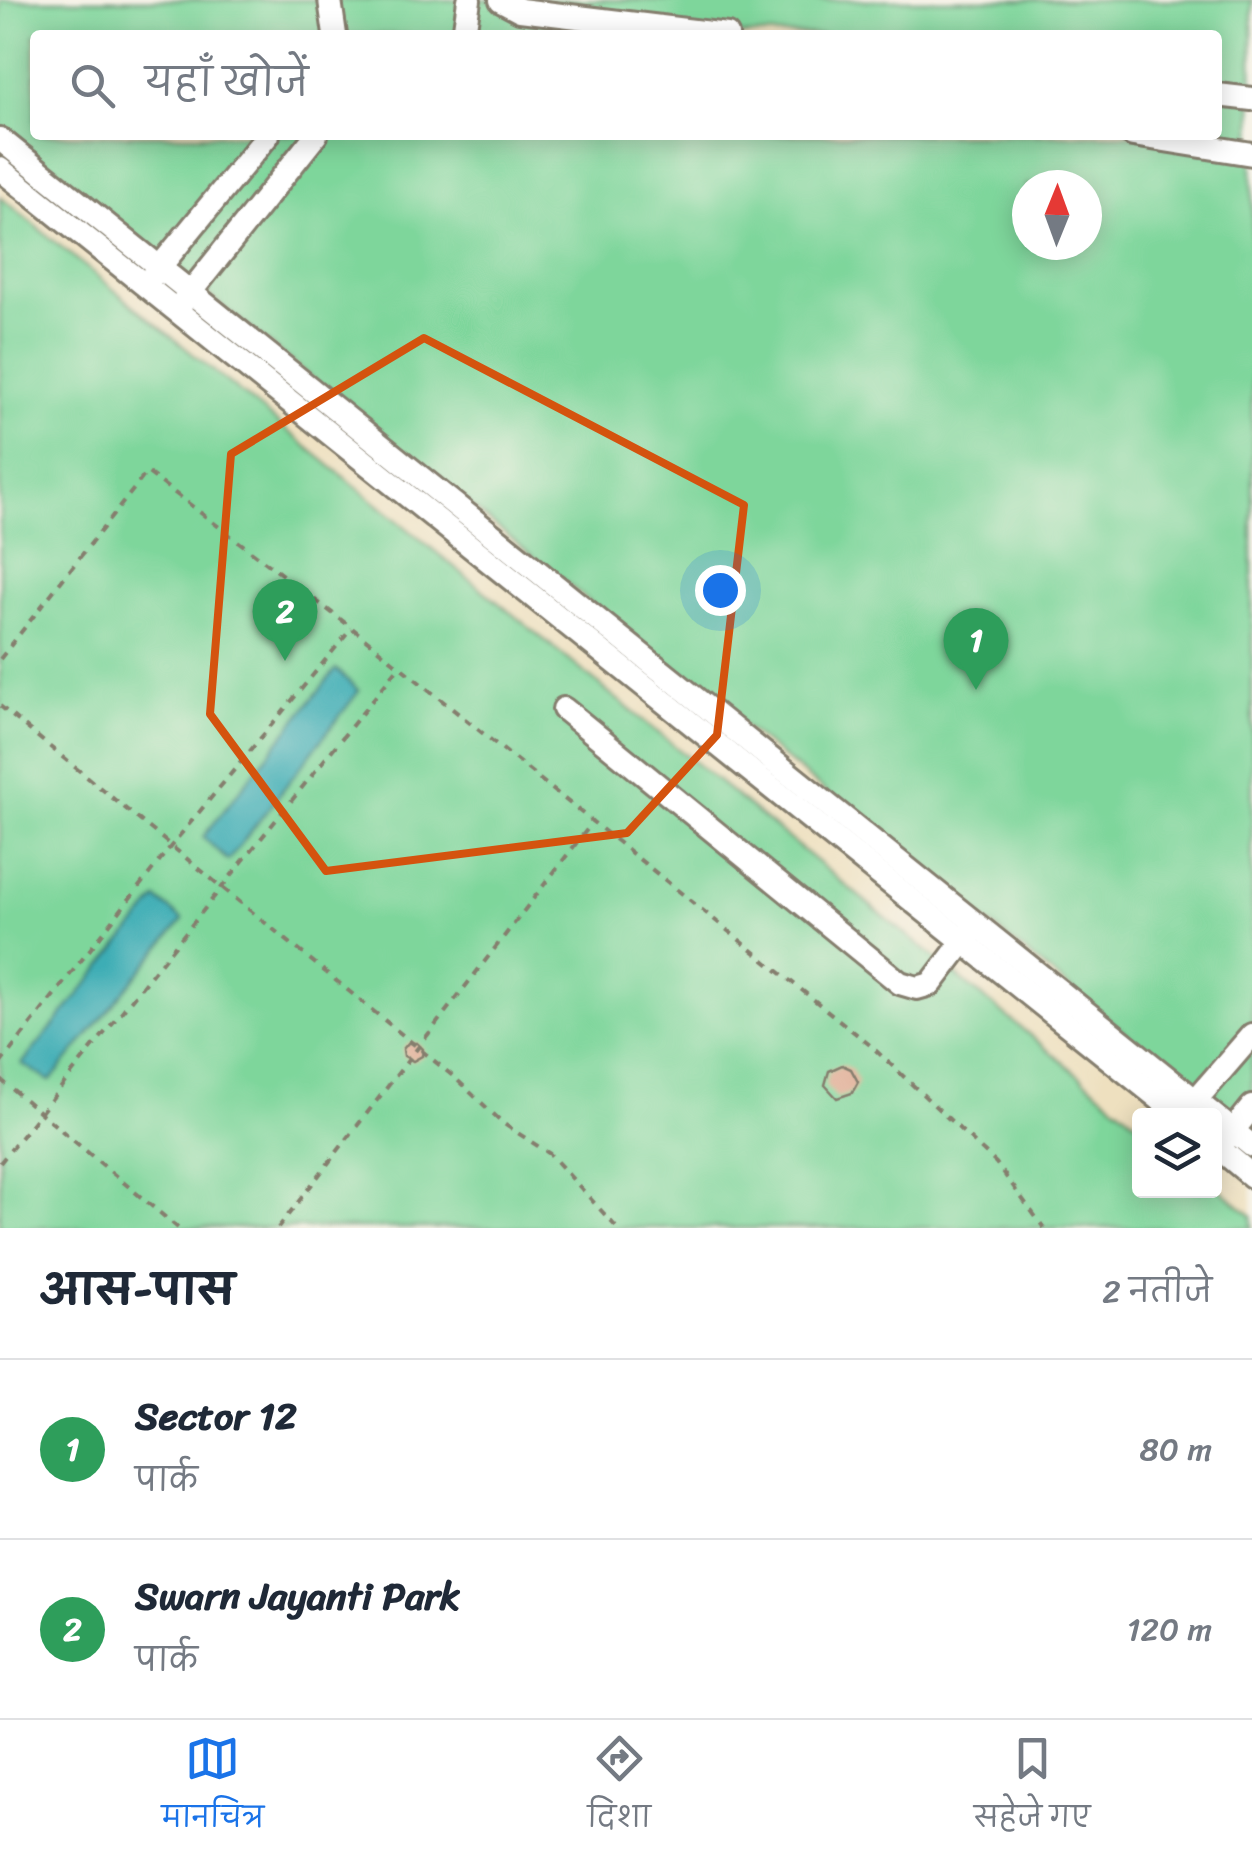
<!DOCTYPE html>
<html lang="hi">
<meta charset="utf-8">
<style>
:root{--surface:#fff;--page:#f6f6f7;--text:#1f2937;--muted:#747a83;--line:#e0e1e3;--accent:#1a73e8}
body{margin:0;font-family:Sriracha,"Playpen Sans Deva",sans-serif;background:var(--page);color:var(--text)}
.controls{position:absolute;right:30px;bottom:30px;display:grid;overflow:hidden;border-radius:10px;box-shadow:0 5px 25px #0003}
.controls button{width:90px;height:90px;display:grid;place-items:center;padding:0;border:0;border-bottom:2px solid var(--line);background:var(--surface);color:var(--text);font:50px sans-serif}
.compass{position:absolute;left:1012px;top:170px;width:90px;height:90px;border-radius:50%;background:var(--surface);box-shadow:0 5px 25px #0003;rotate:1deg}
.you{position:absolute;left:720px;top:590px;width:35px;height:35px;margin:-25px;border:8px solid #fff;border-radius:50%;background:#1a73e8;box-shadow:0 0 0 15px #1a73e833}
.badge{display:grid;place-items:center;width:65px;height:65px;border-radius:50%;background:var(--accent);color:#fff;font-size:32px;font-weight:700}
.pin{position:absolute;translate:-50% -82px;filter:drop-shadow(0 2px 5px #0008)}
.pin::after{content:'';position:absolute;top:52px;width:35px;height:30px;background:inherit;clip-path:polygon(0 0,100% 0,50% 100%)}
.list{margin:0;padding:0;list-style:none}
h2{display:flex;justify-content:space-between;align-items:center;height:130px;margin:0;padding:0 40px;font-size:42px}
h2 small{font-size:32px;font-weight:400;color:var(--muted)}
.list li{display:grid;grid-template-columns:65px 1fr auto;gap:30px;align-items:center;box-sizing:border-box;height:180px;padding:0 40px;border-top:2px solid var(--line)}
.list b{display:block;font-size:38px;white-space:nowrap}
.list p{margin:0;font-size:32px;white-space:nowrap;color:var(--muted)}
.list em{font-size:32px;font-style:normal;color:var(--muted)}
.icon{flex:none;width:55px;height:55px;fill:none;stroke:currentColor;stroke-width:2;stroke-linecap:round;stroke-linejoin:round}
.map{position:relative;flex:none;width:1252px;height:1228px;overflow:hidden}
.search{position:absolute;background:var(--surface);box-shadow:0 5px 25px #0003;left:30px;right:30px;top:30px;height:110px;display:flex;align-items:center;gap:25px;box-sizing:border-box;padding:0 35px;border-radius:10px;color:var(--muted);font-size:38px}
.sheet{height:490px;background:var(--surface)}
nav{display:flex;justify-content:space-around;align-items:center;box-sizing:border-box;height:140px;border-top:2px solid var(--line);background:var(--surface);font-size:28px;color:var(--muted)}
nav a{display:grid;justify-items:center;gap:5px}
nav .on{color:var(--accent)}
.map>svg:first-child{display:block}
.green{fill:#7ed69b;stroke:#4d795c;stroke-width:2.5;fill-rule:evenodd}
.water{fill:#3cadb5;stroke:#2c6468;stroke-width:2.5}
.building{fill:#dea68d}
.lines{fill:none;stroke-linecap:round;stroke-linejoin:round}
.minor-casing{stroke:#857e6e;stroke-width:28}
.path{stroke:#857e6e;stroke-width:4;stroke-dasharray:8 8;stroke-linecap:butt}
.minor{stroke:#fff;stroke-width:22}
.marked{fill:none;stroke:#d4530e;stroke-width:8;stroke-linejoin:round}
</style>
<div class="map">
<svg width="1252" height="1228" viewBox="0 0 1252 1228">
<rect width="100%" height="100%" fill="#f7f3e8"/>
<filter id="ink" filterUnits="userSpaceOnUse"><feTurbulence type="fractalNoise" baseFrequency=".01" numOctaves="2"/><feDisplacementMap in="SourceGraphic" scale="20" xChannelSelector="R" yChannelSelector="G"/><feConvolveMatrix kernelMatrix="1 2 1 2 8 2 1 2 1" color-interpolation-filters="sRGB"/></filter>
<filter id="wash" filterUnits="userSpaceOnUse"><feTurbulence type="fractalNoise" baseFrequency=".0048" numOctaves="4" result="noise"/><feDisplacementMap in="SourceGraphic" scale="40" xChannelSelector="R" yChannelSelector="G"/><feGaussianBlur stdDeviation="2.25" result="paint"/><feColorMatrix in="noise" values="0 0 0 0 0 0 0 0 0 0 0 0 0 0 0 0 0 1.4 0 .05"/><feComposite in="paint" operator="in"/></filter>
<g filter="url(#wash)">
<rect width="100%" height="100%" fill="#eee0bf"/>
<g class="green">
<path d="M0,0h1252v1135l-1252,-1008zM35,35h1182v100h-1182zM1027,185h60v60h-60z"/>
<polygon points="0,197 1139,1124 1140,1190 1214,1190 1215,1185 1252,1216 1252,1228 0,1228"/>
</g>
<g class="water">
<polygon points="336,669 359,691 228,861 203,837"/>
<polygon points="157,899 183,920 50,1081 22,1064"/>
</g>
<g id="blocks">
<g class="building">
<polygon points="408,1043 417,1043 423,1049 422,1056 413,1061 404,1056 403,1049"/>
<polygon points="842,1065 851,1069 858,1082 852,1093 837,1098 825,1085 829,1071"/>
</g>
</g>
</g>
<g filter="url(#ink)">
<use href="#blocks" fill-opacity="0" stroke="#857e6e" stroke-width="2.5"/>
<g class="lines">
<g class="minor-casing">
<g id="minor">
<polyline points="330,0 335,35"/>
<polyline points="501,0 520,10 727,35"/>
<polyline points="464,35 469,0"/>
<polyline points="1217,95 1252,99"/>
<polyline points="1133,135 1252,154"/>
<polyline points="0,139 1252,1146"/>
<polyline points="0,169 1181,1116"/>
<polyline points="149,280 268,135"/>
<polyline points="181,304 316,135"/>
<polyline points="564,709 900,983 917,988 931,984 972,930"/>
<polyline points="1188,1109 1252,1035"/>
<polyline points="1214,1144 1252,1176"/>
<polyline points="1219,1148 1252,1107"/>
</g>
</g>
<g class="path">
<polyline points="0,659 147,472 352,628 870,1045 996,1163 1044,1228"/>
<polyline points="0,706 454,1077 504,1124 550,1154 617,1228"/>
<polyline points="0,1064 171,846 352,628"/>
<polyline points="0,1079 178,1228"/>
<polyline points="0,1163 399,667"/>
<polyline points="278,1228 592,823"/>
</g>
<use href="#minor" class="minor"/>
</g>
</g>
<path class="marked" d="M424,338l320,167 -27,230 -90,98 -301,38 -116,-157 21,-260z"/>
</svg>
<div class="controls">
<button><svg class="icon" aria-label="layers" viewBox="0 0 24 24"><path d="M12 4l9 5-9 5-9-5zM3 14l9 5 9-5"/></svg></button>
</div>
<svg class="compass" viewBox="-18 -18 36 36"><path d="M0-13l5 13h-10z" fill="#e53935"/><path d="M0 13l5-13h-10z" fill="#747a83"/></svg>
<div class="you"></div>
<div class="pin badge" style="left:976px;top:690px;background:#2e9e5b">1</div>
<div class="pin badge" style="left:285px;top:661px;background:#2e9e5b">2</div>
<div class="search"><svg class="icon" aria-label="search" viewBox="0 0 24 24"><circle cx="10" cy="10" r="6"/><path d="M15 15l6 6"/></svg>यहाँ खोजें</div>
</div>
<section class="sheet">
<h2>आस-पास<small>2 नतीजे</small></h2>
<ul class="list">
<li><span class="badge" style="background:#2e9e5b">1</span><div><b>Sector 12</b><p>पार्क</p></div><em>80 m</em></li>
<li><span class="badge" style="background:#2e9e5b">2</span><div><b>Swarn Jayanti Park</b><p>पार्क</p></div><em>120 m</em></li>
</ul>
</section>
<nav>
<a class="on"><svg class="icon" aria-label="map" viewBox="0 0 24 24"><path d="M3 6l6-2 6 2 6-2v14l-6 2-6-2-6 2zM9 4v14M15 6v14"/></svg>मानचित्र</a>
<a><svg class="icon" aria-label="directions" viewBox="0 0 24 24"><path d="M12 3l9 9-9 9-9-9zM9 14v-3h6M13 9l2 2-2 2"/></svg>दिशा</a>
<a><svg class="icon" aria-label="saved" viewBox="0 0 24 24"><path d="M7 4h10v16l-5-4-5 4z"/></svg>सहेजे गए</a>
</nav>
